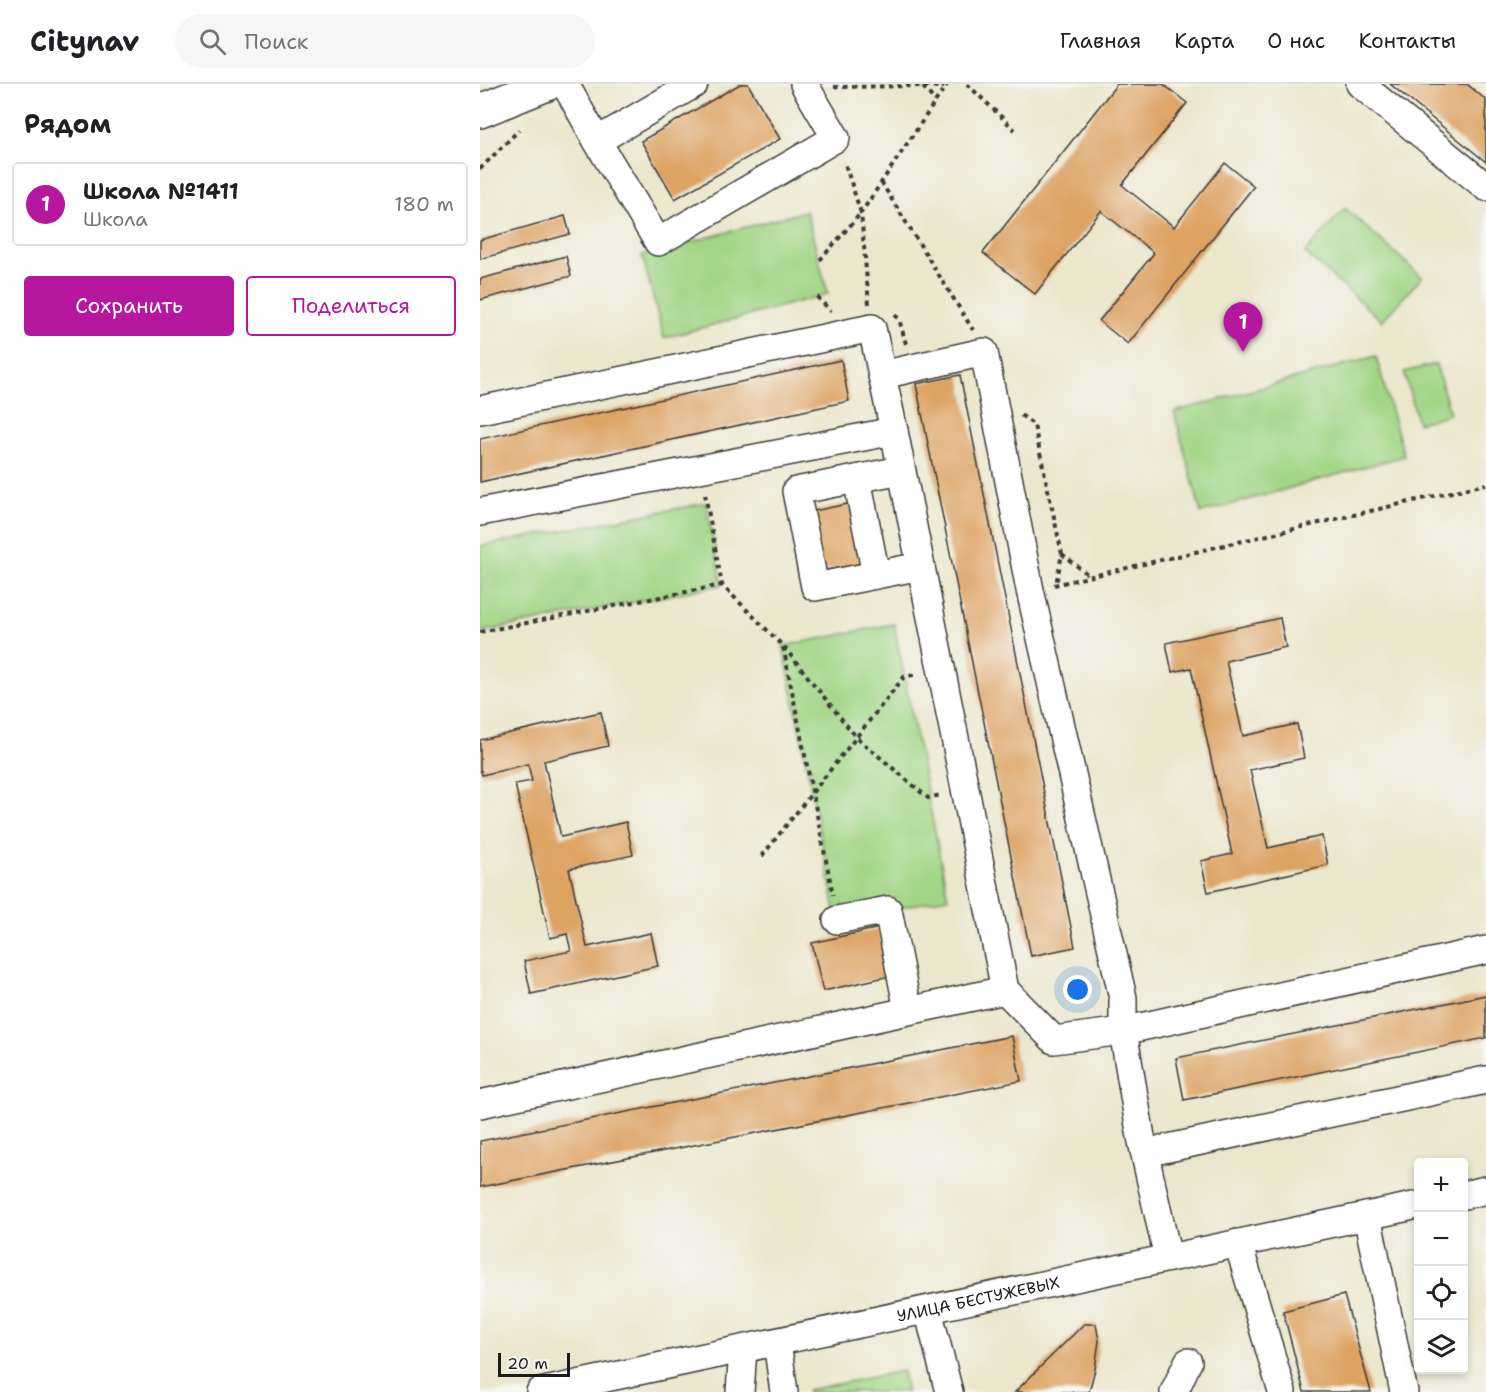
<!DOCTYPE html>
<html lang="ru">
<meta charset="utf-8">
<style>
:root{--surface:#fff;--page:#f6f6f6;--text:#202124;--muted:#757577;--line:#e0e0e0;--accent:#b5179e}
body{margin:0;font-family:"Shantell Sans",sans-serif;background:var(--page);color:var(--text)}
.controls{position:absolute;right:18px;bottom:18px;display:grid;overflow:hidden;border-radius:6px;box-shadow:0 3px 9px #0003}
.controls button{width:54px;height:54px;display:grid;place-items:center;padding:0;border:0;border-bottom:2px solid var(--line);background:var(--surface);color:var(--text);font:30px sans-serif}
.scale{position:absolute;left:18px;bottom:15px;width:72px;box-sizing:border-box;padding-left:6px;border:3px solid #1c1c1c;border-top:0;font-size:16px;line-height:21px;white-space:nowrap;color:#1c1c1c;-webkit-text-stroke:4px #f6f6f2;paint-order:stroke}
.you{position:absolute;left:598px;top:906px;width:21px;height:21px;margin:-15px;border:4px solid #fff;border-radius:50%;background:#1a73e8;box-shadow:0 0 0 9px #1a73e833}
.badge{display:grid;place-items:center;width:39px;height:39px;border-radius:50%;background:var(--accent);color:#fff;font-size:20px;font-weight:700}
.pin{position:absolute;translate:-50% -50px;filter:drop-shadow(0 2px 3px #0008)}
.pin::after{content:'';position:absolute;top:32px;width:21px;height:18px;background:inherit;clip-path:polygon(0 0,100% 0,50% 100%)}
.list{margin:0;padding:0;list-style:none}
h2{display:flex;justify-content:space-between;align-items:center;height:78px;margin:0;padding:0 24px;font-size:26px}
h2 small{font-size:20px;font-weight:400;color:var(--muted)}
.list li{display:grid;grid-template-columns:39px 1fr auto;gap:18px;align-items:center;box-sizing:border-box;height:84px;margin:0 12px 12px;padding:0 12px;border:2px solid var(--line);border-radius:6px}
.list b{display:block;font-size:22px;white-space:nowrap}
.list p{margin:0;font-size:20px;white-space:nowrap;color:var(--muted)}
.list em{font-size:20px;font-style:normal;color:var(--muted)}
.actions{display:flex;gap:12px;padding:18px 24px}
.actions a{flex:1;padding:14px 0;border:2px solid var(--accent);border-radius:6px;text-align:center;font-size:21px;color:var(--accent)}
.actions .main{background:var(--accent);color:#fff}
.icon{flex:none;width:33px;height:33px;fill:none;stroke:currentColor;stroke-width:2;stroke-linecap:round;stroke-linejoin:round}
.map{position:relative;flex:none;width:1006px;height:1308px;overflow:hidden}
header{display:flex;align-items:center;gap:36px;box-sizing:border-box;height:84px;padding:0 30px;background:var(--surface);border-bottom:2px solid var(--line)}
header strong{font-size:28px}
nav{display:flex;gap:33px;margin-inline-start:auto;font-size:21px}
.search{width:420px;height:54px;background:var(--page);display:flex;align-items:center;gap:15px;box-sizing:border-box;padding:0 21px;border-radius:33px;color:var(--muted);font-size:22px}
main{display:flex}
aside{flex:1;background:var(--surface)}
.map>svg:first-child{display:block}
.green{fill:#a2d686;stroke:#5f7951;stroke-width:1.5}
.building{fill:#dda363}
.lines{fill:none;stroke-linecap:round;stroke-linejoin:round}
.minor-casing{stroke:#3b3a37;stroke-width:30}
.major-casing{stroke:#3b3a37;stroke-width:36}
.path{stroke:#3b3a37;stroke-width:4;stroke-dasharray:4.5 4.5;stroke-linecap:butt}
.minor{stroke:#fff;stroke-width:27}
.major{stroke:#fff;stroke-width:33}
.labels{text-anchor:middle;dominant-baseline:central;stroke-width:4.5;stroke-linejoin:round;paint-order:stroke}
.street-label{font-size:16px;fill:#1c1c1c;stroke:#f6f6f2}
</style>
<header>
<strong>Citynav</strong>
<div class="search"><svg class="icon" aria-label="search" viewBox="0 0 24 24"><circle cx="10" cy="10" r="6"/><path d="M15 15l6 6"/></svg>Поиск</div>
<nav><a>Главная</a><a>Карта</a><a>О нас</a><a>Контакты</a></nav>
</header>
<main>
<aside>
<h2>Рядом<small></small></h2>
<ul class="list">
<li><span class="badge">1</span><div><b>Школа №1411</b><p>Школа</p></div><em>180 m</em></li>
</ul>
<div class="actions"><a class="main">Сохранить</a><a>Поделиться</a></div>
</aside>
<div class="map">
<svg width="1006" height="1308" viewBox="0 0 1006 1308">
<rect width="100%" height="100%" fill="#f6f6f2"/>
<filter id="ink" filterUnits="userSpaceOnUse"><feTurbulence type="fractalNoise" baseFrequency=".0167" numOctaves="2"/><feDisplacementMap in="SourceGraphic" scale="12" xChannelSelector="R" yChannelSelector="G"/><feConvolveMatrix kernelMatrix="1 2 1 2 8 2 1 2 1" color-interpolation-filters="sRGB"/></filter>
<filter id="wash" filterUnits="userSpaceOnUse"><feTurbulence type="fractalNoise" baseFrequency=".008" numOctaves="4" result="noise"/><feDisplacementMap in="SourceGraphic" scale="24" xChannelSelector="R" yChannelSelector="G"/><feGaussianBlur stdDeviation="1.35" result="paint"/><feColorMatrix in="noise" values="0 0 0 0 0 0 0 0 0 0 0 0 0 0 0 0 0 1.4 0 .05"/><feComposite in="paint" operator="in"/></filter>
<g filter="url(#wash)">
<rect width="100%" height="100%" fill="#ebe7cd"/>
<g class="green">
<polygon points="865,124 942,193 902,237 825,169"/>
<polygon points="326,127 348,210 184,254 162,171"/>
<polygon points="896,272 924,372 721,429 694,328"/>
<polygon points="956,280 970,330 938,339 924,288"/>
<polygon points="226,419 242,501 0,548 0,462"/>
<polygon points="414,540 468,814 357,836 303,562"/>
<polygon points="423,1287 427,1308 328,1308 327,1306"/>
</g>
<g id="blocks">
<g class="building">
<polygon points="260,0 268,0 300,55 195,115 161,57"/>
<polygon points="637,0 683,0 707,19 642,101 694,143 745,79 774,102 648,260 619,237 674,169 621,127 555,210 503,169"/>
<polygon points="910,0 987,0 1006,16 1006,78"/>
<polygon points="85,132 90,150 0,175 0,156"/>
<polygon points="86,172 91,192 0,216 0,195"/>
<polygon points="361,276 369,317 0,398 0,355"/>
<polygon points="480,291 595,863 551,872 436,300"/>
<polygon points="372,419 384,479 341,487 329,428"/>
<polygon points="800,534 806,563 746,577 763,652 817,640 824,674 770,686 788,764 842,752 848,781 728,808 721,777 752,770 711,584 692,588 686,559"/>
<polygon points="121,628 128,662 64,677 81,753 146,738 153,771 89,785 107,863 171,849 178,882 51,910 44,877 91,867 87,850 70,854 35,700 52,697 48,680 2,691 0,684 0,656"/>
<polygon points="399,844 410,892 343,907 332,859"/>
<polygon points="1006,911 1006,954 704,1016 696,974"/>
<polygon points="532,952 541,997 0,1103 0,1057"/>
<polygon points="864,1211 891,1308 824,1308 803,1227"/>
<polygon points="604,1240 616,1240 619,1257 615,1285 609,1308 535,1308"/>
</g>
</g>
</g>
<g filter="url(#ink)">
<use href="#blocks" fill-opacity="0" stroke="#3b3a37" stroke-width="1.5"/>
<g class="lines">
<g class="minor-casing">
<g id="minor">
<polyline points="85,0 117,57 178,158 356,54 324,0"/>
<polyline points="880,0 1006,103"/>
<polyline points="117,57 214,0"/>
<polyline points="402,291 504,268 550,506 643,914 643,947 661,1053 688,1174"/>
<polyline points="0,326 392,244 414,347 525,906 574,956 643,947 1006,866"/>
<polyline points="421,386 316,407 335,503 441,482"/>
<polyline points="377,395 396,491"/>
<polyline points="0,428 414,347"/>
<polyline points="357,836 408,826 428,926"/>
<polyline points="0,1020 525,906"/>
<polyline points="665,1069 1006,996"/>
<polyline points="984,1111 1006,1106"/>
<polyline points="887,1132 924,1308"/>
<polyline points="758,1159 802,1308"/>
<polyline points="448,1226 469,1308"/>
<polyline points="297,1258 304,1308"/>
<path id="s1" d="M60,1308l878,-187"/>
<polyline points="260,1308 263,1265"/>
<polyline points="694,1308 708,1278"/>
</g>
</g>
<g class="major-casing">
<polyline id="major" points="0,27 67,0"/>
</g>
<g class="path">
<polyline points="487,0 535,46"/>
<polyline points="354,3 443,2 464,3"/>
<polyline points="443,3 455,17"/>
<polyline points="0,85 39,46"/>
<polyline points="401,98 493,246"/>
<polyline points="340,176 381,129 364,77"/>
<polyline points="337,213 351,227"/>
<polyline points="389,220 381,129 467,0"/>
<polyline points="415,231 419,235 426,260"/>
<polyline points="541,331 554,341 582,470 576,500"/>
<polyline points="225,410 242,501 303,562 353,811"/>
<polyline points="582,470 611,493"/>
<polyline points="574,501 1006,400"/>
<polyline points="0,548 242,501"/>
<polyline points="304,563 376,653 448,714 461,711"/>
<polyline points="282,772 424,593 437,590"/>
</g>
<use href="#minor" class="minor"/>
<use href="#major" class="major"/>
</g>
</g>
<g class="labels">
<g class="street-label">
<text stroke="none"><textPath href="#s1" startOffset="448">УЛИЦА БЕСТУЖЕВЫХ</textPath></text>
</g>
</g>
</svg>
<div class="controls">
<button>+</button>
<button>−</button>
<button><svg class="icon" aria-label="locate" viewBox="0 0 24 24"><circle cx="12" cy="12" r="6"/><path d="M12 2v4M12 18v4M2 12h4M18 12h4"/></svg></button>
<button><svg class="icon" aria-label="layers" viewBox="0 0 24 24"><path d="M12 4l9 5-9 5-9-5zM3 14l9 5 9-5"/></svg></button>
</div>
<div class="scale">20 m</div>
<div class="you"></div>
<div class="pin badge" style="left:763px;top:268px">1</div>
</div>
</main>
